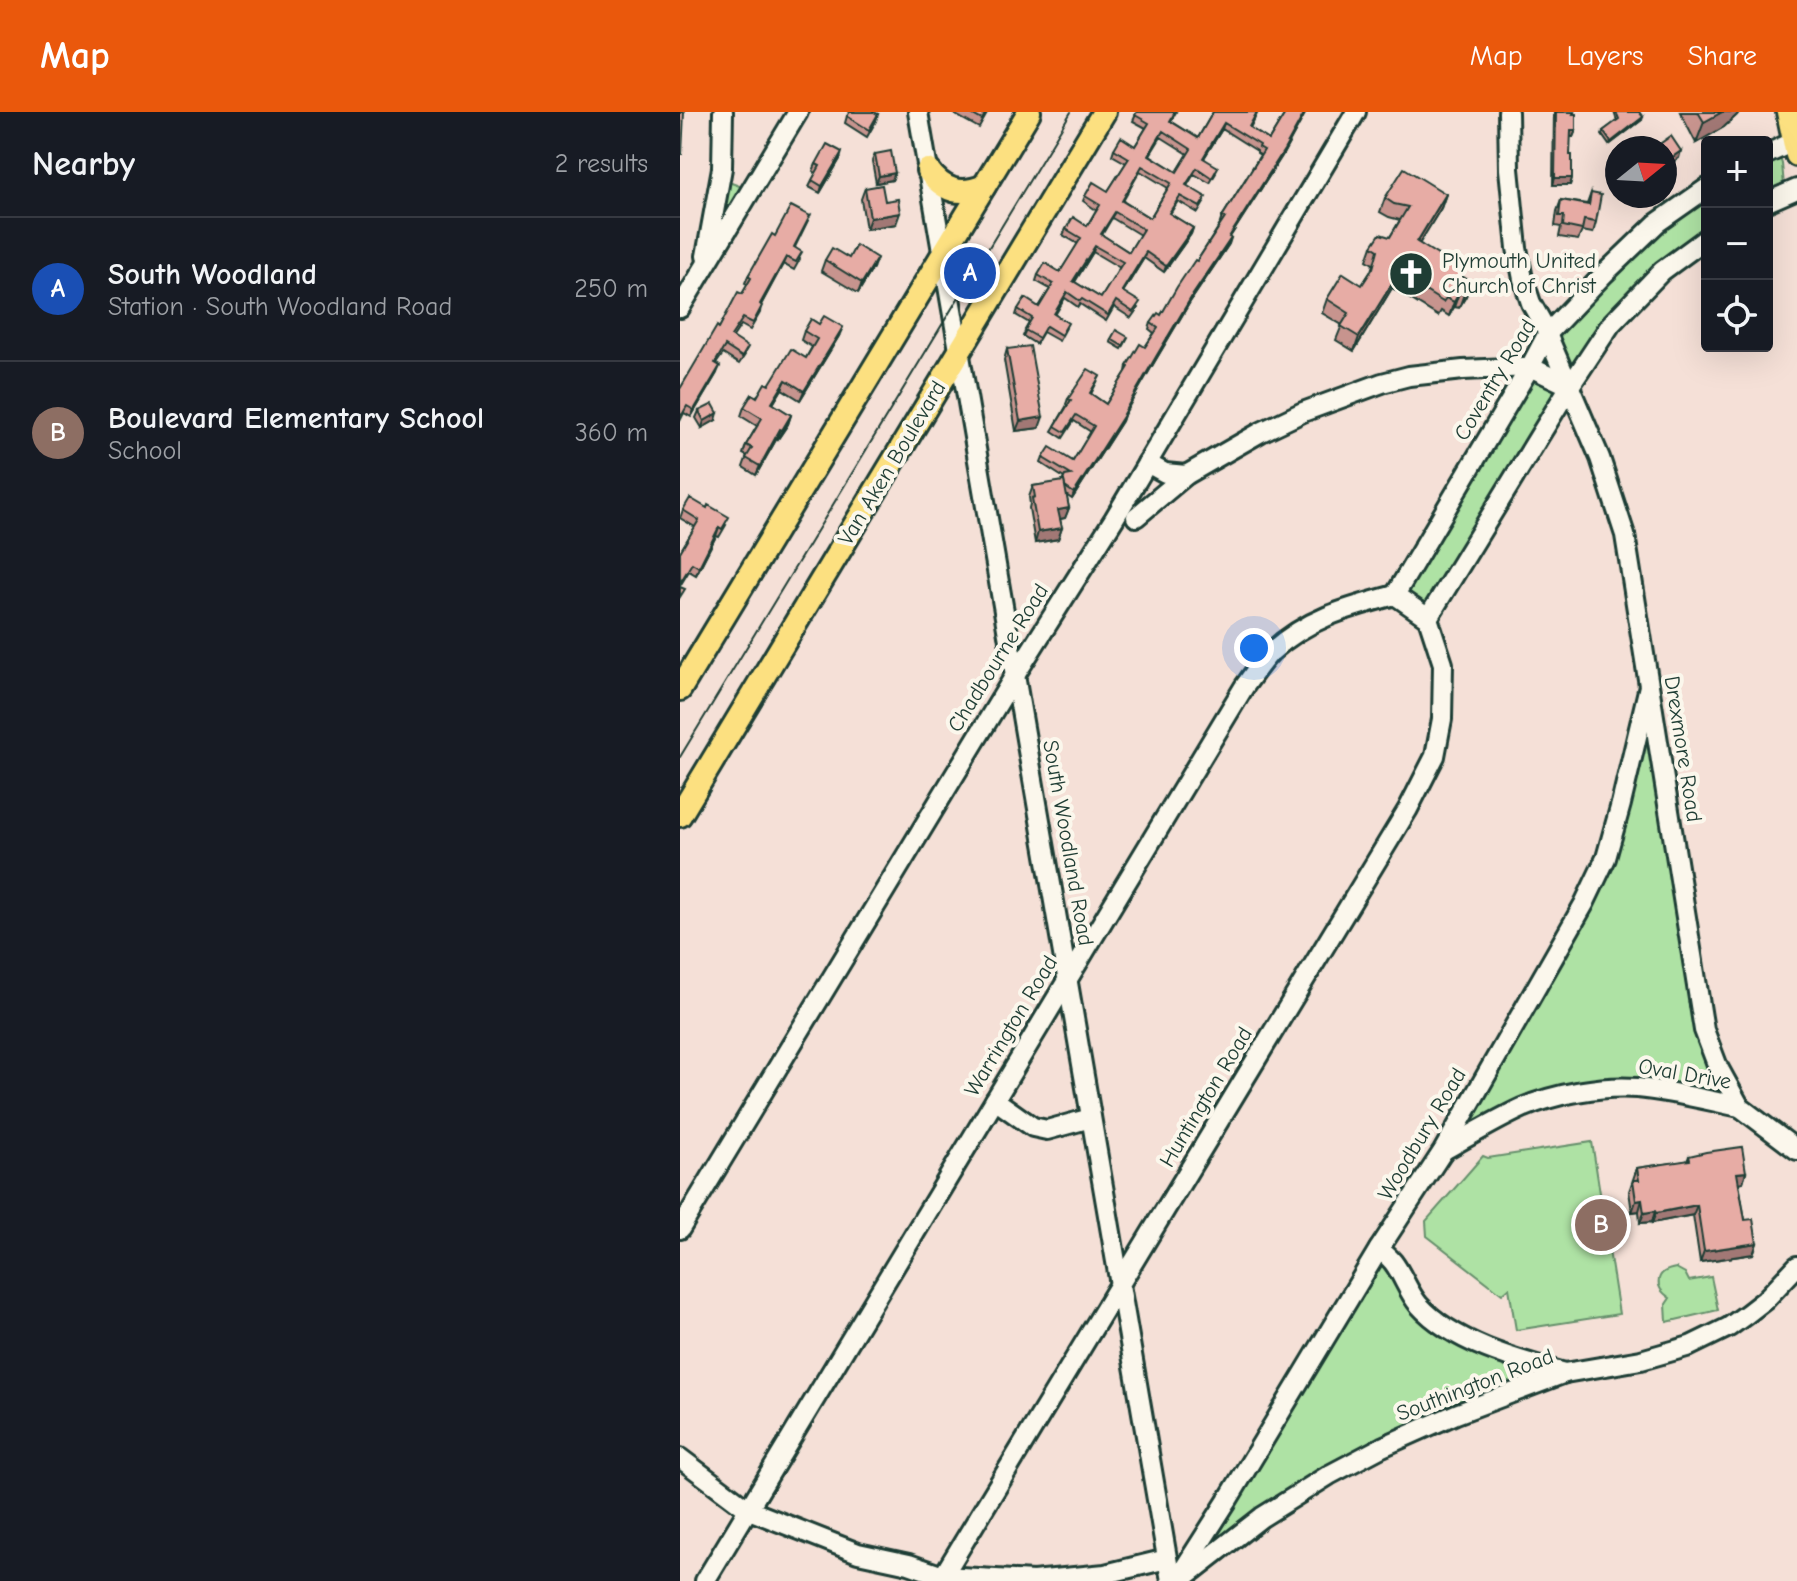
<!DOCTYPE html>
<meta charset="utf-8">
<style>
:root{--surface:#171b24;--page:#20242c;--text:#f1f3f6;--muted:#9ea1a6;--line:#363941;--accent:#ea580c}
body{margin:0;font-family:"Comic Neue",sans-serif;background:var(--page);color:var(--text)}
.controls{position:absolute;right:24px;top:24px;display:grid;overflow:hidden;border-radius:8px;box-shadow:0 8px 32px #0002}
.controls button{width:72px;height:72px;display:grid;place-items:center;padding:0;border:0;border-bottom:2px solid var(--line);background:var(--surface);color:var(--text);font:40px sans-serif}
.compass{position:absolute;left:925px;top:24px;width:72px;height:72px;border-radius:50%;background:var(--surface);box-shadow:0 8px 32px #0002;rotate:72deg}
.you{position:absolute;left:574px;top:536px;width:28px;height:28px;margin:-20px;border:6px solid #fff;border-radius:50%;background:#1a73e8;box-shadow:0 0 0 12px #1a73e833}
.badge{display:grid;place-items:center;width:52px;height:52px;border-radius:50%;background:var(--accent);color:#fff;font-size:26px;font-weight:700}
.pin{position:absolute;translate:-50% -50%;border:4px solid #fff;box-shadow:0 2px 8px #0006}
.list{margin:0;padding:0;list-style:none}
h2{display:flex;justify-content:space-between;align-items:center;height:104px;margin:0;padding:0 32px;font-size:34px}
h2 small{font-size:26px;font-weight:400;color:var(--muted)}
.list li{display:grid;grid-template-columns:52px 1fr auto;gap:24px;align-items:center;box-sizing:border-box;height:144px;padding:0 32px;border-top:2px solid var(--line)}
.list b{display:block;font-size:30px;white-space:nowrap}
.list p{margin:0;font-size:26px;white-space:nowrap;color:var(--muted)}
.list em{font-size:26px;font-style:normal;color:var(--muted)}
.icon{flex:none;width:44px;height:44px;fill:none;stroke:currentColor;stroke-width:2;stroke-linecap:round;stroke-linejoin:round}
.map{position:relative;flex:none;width:1117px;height:1469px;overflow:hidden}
header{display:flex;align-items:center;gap:48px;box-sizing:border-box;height:112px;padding:0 40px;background:var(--accent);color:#fff}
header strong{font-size:38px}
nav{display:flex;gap:44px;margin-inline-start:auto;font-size:28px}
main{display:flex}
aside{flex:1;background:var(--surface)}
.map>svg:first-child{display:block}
.green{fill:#aee2a4;stroke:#66906c;stroke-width:2}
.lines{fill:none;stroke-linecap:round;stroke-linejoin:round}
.minor-casing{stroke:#1f3d34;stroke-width:24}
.major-casing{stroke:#1f3d34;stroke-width:28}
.minor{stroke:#fbf7ec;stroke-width:18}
.major{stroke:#fce080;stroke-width:22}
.tram{stroke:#1f3d34;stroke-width:2}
.wall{fill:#c7948e;stroke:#1f3d34;stroke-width:2;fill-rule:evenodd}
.shaded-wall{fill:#a27874;stroke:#1f3d34;stroke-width:2}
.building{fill:#e7aca5;stroke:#1f3d34;stroke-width:2;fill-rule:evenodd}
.labels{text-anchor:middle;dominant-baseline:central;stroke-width:8;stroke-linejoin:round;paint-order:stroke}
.poi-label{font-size:22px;fill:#1f3d34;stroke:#fbf7ec;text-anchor:start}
.street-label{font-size:22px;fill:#1f3d34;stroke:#fbf7ec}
</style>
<header>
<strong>Map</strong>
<nav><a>Map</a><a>Layers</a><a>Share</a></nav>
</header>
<main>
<aside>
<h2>Nearby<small>2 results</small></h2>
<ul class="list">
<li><span class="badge" style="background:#1a4fb4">A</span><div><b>South Woodland</b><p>Station · South Woodland Road</p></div><em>250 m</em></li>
<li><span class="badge" style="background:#8d6e63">B</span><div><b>Boulevard Elementary School</b><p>School</p></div><em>360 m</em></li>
</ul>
</aside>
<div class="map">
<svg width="1117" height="1469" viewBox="0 0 1117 1469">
<rect width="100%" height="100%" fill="#f5e0d7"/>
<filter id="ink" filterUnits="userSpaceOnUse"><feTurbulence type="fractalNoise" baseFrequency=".0125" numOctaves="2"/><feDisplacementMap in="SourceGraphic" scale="16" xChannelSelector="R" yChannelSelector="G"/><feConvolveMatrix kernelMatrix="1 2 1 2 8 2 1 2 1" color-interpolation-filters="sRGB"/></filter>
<g filter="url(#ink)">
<g class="green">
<polygon points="1097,36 1102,52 1104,74 1087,90 1087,42"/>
<polygon points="46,69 65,76 43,113 38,110"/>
<polygon points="1027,76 1027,126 931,212 748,506 715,483 867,222"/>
<polygon points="969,574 1019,893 1060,995 1006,983 890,982 763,1039 904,792"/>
<polygon points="912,1030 939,1202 836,1218 829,1176 822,1182 747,1124 746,1109 803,1044 808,1046"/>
<polygon points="699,1137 751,1204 885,1261 702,1335 500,1469"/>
<path d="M996,1156l9,5 4,8 22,-4 7,33 -51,12 -1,-18 4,-6c-17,-11 -15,-27 6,-30z"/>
</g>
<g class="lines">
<g class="minor-casing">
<g id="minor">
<polyline points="238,0 491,1469"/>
<polyline points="828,0 829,57 837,136 843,167 851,191 868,221"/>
<polyline points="1087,42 1117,28"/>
<polyline points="1087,90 1117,77"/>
<polyline points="26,144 42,56 43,0"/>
<polyline points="0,196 118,0"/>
<polyline points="867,222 920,346 945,423 1024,918 1038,955 1060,995 1117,1038"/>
<polyline points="467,351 485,361 506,363"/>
<polyline points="456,405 506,363 581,320 623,300 702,271 729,264 783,258 850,255 890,274"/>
<polyline points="715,483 850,255 868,221 924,162 977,111 1027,76"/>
<polyline points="748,506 890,274 931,212 982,159 1027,126"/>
<polyline points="315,988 353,1015 367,1018 411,1006"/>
<path d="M766,1037c25,-14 50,-29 76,-41 32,-14 81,-23 115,-20 35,3 69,12 103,19"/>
<polyline points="0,1117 334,565 434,407 676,0"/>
<path d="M699,1137c5,4 10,8 14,13 10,13 15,30 26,43 34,38 98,55 146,68"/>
<polyline points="0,1346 69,1398 178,1441 229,1452 263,1464 353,1469 425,1462 487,1447"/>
<polyline points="505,1465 582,1405 649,1363 702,1335 776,1302 885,1261 961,1248 1010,1234 1049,1215 1067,1202 1085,1188 1117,1154"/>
<path d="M25,1469l539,-894c9,-12 17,-25 27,-35 37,-34 76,-44 124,-57l33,23"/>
<polyline points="260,1469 728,697 755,644 762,607 763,552 748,506"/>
<polyline points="496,1469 547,1389 699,1137 763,1039 904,792 926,746 941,692 969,574"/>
</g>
</g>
<g class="major-casing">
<g id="major">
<polyline points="1108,0 1117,43"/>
<path d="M248,58c15,21 33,26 56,16"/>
<polyline points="0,577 349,0"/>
<polyline points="0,703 424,0"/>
</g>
</g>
<use href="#minor" class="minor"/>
<use href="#major" class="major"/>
<polyline class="tram" points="0,645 391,0"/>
</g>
<g class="wall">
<polygon points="275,0 308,0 299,16 274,2"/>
<path d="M457,0h39l-5,9 27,17 15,-26h45l-8,16 19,12 17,-28h20l-24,44 -52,81 -1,7 -39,58 -35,59 -31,54 -2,6 -50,78 -6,-4 3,13 -4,10 -5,1 2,9 -4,11 -23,4 -6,-35 1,-4 -1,-7 4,-11 29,-4 2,-4 -23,-15 2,-5 30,3 18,-29 -17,-11 -11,17 -11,-7 3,-5 12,-21 -1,-1 2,-5 32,-23 -9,18 15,10 20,-32 1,-6 18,-19 9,-14 -5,-4 2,-6 10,-8 36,-54 24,-38h-1l2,-6 38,-62 -3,-2v-2l-35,-22 -18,29 12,15 -6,10 -16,-9 -7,12 17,17 -6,10 -20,-12 -8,13 23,14 -2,6 -27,38 -20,-14 -21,34 15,16 -7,10 -17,-11 -8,14 -26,-17 -2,3 -13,-9 -10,17 11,13 -7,13 -16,-9 -7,12 -13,-8 6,-13 -13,-8 2,-6 21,-2 11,-18 -14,-8 2,-6 22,-3 18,-28 -15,-9 3,-6 21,-3 9,-16 -13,-9 2,-5 23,-5 18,-28 -14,-8 2,-6 21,-3 11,-18 -13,-7zM481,25l27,17 -11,18 -27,-17zM460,59l28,17 -18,30 -27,-17zM432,106l28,17 -11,17 -27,-17zM413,140l27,16 -19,30 -26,-16z"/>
<polygon points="874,0 894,0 896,18 893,25 890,25 890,43 892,66 890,73 873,73"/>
<polygon points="934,0 959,0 962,8 929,33 922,23 923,19 937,9"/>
<polygon points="1000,0 1059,0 1057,3 1044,15 1016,31"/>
<polygon points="198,2 196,9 187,25 165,11 167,4"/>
<polygon points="195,42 215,61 212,68 196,71 192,49"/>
<polygon points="160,47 140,81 129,75 136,61 133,59 136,52"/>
<polygon points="937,51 937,77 928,62 931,55"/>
<polygon points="185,76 205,89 216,112 186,117 181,87"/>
<polygon points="911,81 916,110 913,121 902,119 898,128 879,125 881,115 875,114 877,99 881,88 907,92"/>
<polygon points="766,82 761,96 739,131 780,163 791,170 786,184 779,196 774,195 769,204 761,199 758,204 712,176 674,239 656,228 662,213 642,201 647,187 682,173 691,159 693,152 687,148 692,134 710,125 720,108 709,105 700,100 705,86"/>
<polygon points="130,104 115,135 120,147 114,158 103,152 81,193 80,201 70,218 61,213 53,225 65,243 59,252 43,242 36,252 37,261 11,305 4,301 0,309 0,277 39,216 62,182 68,173 65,171 68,164 95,124"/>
<polygon points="169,146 193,156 178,181 141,159 145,148"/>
<polygon points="124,219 159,224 120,288 102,277 93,292 111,303 108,312 98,327 97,326 76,363 63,355 67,344 63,342 66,333 77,314 61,304 64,295 89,273 126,246 132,235 121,228"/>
<polygon points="431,227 447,228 442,237 430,230"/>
<polygon points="327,237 359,316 336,319 324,248"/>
<polygon points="19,299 36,308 22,316 16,306"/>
<polygon points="3,398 46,413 39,425 36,424 16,463 9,459 0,474 0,440 15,415 0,406"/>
<polygon points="1009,1044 1066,1060 1063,1070 1059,1071 1065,1108 1077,1131 1073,1142 1020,1150 1013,1103 972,1111 972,1110 960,1111 959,1099 952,1100 949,1079 957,1056 1007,1049"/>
</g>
<g class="shaded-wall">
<polygon points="625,0 626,0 602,44 546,131 549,125"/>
<polygon points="1042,0 1059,0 1057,3 1044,15 1016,31 1024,10"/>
<polygon points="963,5 962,8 929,33 931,30"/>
<polygon points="544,11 542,17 521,51 523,46"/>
<polygon points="891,18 896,18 893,25 888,25"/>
<polygon points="1001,39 999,46 985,55 985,50"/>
<polygon points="162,40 160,47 140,81 142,74"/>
<polygon points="215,61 212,68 196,71 199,64"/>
<polygon points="875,66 892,66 890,73 873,73"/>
<polygon points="766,82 761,96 732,144 737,130"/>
<polygon points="220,101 216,112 186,117 190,106"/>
<polygon points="513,116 511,122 484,160 486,154"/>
<polygon points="551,126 549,132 510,190 440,308 443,302 512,184"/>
<polygon points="415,134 413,140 391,175 393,169"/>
<polygon points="466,140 464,146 440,185 442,179"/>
<polygon points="106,145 103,152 77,200 80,192"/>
<polygon points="197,146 193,156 178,181 182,171"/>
<polygon points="718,162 712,176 674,239 679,225"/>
<polygon points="791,170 786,184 779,196 784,182"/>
<polygon points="779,181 774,195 769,204 774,190"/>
<polygon points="163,215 159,224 120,288 124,279"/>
<polygon points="40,254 37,261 11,305 14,298"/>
<polygon points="106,268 102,277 88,300 92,291"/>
<polygon points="38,301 36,308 22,316 24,309"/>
<polygon points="111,303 108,312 98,327 102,318"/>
<polygon points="444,303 442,309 392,387 394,381"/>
<polygon points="363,305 359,316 336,319 340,309"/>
<polygon points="100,317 97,326 76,363 80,354"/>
<polygon points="389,396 385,406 374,408 378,398"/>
<polygon points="39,415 36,424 16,463 19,455"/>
<polygon points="382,416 378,427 355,431 358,420"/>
<polygon points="1066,1060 1063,1070 1054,1072 1057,1061"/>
<polygon points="962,1088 959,1099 952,1100 956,1089"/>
<polygon points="1017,1093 1013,1103 972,1111 976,1101"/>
<polygon points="975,1099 972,1110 960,1111 964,1101"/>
<polygon points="1077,1131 1073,1142 1020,1150 1024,1139"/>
</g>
<g class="building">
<polygon points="0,0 4,0 2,42 0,42"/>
<polygon points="170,0 194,0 198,2 189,18 167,4"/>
<polygon points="288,0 306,0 302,8"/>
<path d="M457,0h38l-5,9 28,17 15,-26h44l-8,15 20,13 17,-28h19l-21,38 -55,87 2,1 -39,58 -35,59 -34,59 1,1 -50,78 -9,-6 -1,-6 -2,1 3,-6 6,-1 -28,-17 7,-11 23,14 21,-35 -18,-11 -11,17 -10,-6 16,-26 -3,-1 20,-30 12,7 -10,17 16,11 23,-37 -2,-1 13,-22 5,3 13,-19 -7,-5 7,-10 3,2 16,-28 18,-27 2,1 28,-43 -3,-1 42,-67 -5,-3 1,-2 -36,-22 -21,35 15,9 -6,11 -15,-10 -11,17 20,12 -6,10 -20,-11 -11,17 24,15 -27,38 -20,-14 -24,39 18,11 -7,10 -17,-11 -8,14 -26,-16 -2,2 -13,-9 -13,22 14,9 -7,12 -15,-9 -7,12 -14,-8 7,-12 -14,-9 7,-11 14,9 14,-23 -15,-9 7,-12 15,9 21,-34 -15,-9 7,-12 14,9 13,-21 -15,-9 8,-14 15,9 21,-33 -15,-9 7,-12 14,9 14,-23 -14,-8zM483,19l28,18 -14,23 -28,-17zM462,54l29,17 -21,35 -28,-17zM435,100l28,17 -14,23 -28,-18zM415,134l28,16 -22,36 -28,-17z"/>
<polygon points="876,0 894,0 893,2 896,2 896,18 891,18 890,43 892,43 892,66 875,66"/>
<polygon points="936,0 959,0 963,5 931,30 923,19 939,7"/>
<polygon points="1018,0 1042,0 1024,10"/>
<polygon points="991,24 1001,39 985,50 985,36 974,36"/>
<polygon points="147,32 162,40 142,74 132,68 140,54 136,52"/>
<polygon points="211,39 215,61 199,64 195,42"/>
<polygon points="937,51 937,65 931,55"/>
<polygon points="724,56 766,82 737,130 782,158 780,163 791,170 784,182 779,181 774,190 766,186 763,190 718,162 679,225 661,214 669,201 647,187 663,161 682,173 693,156 698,138 692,134 700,122 710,125 728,95 714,92 705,86"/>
<polygon points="202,73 205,89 218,87 220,101 190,106 185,76"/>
<polygon points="911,81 921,83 916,110 904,108 902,118 883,114 884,104 879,104 881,88 909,93"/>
<polygon points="111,94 130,104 114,135 122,140 116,150 106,145 80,192 82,194 73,211 63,206 51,224 68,235 62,245 45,234 35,251 40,254 14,298 7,294 2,303 0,302 0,277 37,214 39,216 58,180 62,182 71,166 68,164 92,122 95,124"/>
<polygon points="176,133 197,146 182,171 145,148 152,136 169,146"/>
<polygon points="144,204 163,215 124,279 106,268 92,291 111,303 102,318 100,317 80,354 66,346 72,336 66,333 82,306 64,295 72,282 77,285 85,271 89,273 111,237 126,246 137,227 124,219 131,207 139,212"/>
<polygon points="436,218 448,225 443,234 431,227"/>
<polygon points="350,234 363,305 340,309 327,237"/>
<polygon points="33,292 38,301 24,309 19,299"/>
<polygon points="384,369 389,396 378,398 382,416 358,420 352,386 355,385 353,374"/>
<polygon points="10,386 27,396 28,393 49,405 42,417 39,415 19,455 12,451 0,471 0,440 19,408 3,398"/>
<polygon points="0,475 5,477 0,485"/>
<polygon points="1062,1035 1066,1060 1057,1061 1065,1108 1073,1107 1077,1131 1024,1139 1017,1093 976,1101 975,1099 964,1101 962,1088 956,1089 953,1068 959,1068 957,1056 1010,1048 1009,1044 1026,1040"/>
</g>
</g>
<defs>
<g id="church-disc" transform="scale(2.3)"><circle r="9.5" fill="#1f3d34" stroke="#fbf7ec"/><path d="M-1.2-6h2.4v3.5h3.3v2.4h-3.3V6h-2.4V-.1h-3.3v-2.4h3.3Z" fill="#fff"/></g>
</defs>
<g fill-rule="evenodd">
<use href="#church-disc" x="731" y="162"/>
</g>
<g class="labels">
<g class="poi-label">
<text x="762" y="149">Plymouth United<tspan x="762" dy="25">Church of Christ</tspan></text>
</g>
<g class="street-label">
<text transform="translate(815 268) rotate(-59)">Coventry Road</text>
<text transform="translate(212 351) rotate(-59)">Van Aken Boulevard</text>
<text transform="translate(318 546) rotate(-58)">Chadbourne Road</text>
<text transform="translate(1003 637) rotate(81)">Drexmore Road</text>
<text transform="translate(388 731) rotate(80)">South Woodland Road</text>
<text transform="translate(331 914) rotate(-59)">Warrington Road</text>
<text transform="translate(1005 962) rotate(10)">Oval Drive</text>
<text transform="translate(526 985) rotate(-59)">Huntington Road</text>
<text transform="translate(742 1022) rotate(-59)">Woodbury Road</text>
<text transform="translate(795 1273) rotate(-21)">Southington Road</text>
</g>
</g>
</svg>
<div class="controls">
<button>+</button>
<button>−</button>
<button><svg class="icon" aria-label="locate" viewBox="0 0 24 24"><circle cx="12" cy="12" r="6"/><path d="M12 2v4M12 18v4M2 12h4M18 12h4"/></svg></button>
</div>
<svg class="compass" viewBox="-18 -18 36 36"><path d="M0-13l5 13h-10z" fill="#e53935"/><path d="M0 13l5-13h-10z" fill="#9ea1a6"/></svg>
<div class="you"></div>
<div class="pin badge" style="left:290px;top:161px;background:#1a4fb4">A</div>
<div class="pin badge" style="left:921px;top:1113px;background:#8d6e63">B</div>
</div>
</main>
